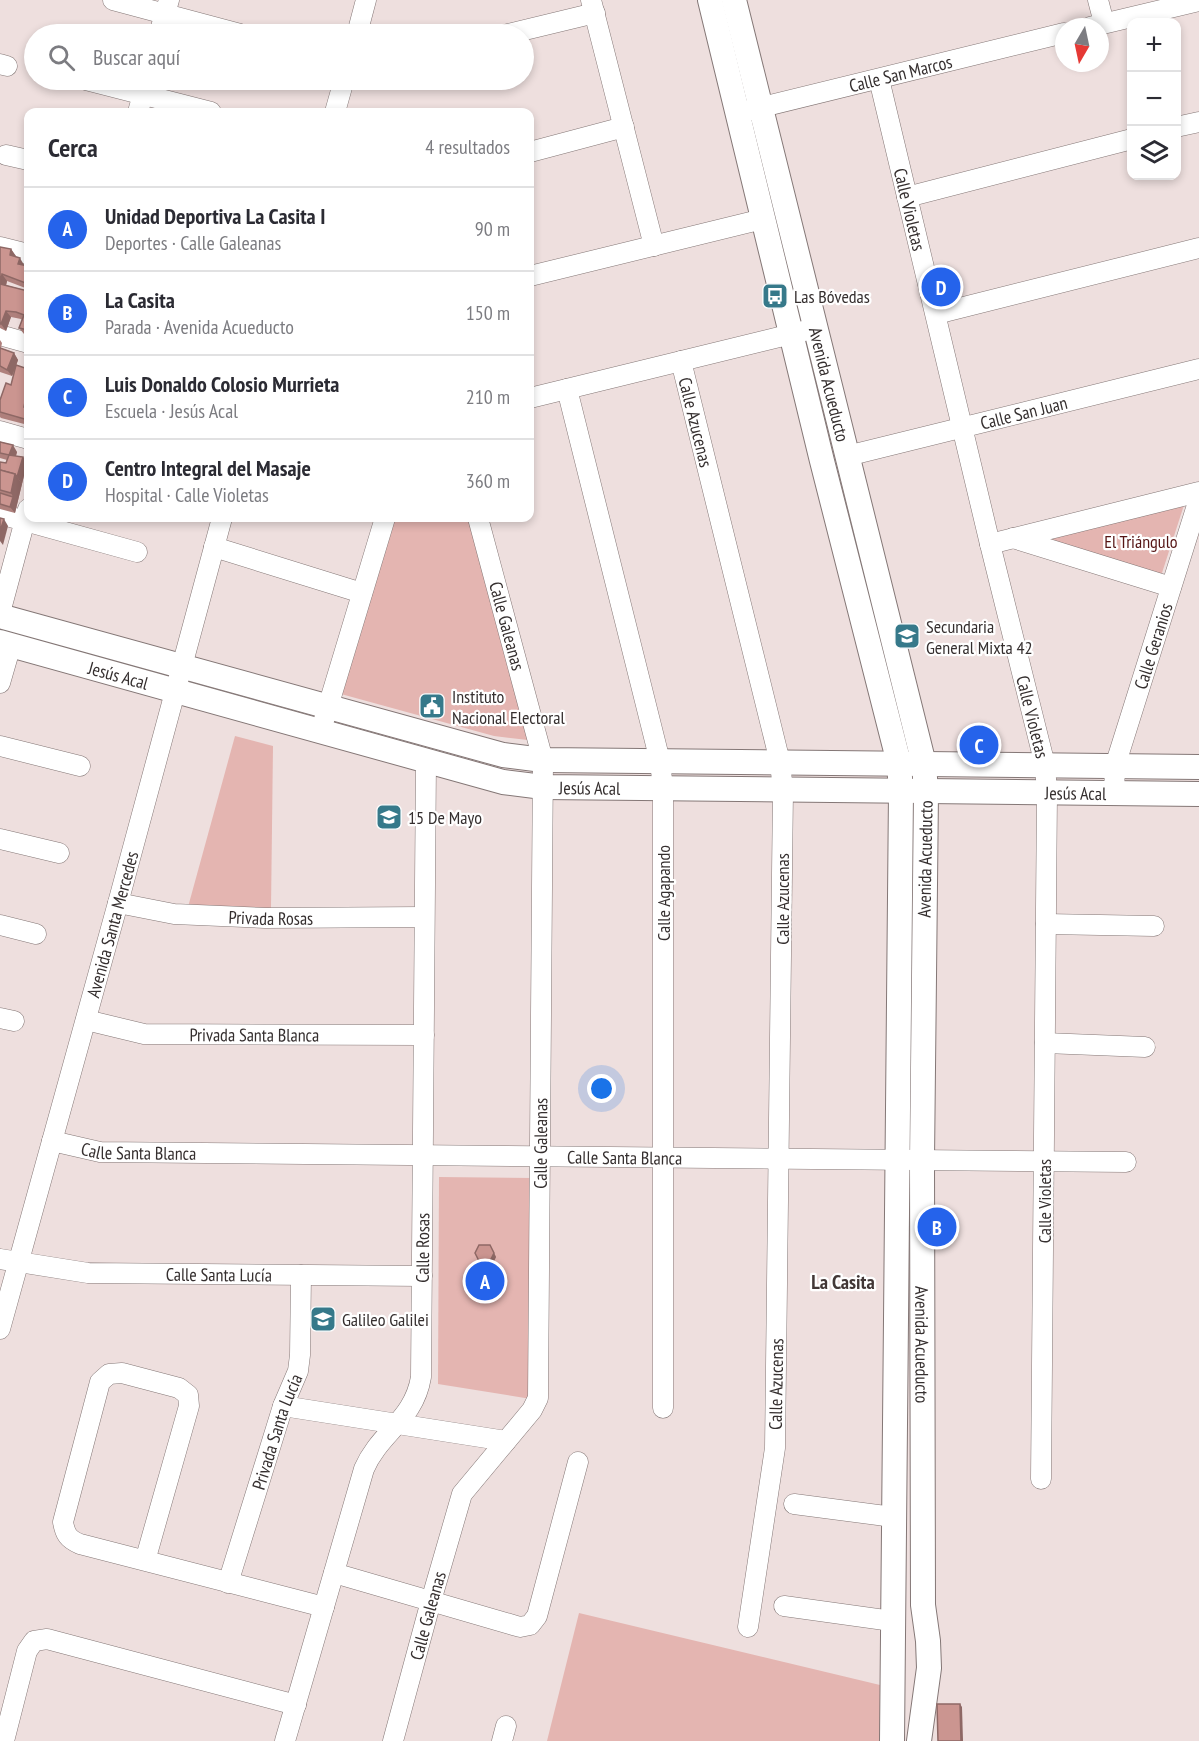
<!DOCTYPE html>
<html lang="es">
<meta charset="utf-8">
<style>
:root{--surface:#fff;--page:#f7f7f7;--text:#2b2b33;--muted:#7c7c81;--line:#e1e1e2;--accent:#2563eb}
body{margin:0;font-family:"PT Sans Narrow",sans-serif;background:var(--page);color:var(--text)}
.controls{position:absolute;right:18px;top:18px;display:grid;overflow:hidden;border-radius:12px;box-shadow:0 3px 9px #0003}
.controls button{width:54px;height:54px;display:grid;place-items:center;padding:0;border:0;border-bottom:2px solid var(--line);background:var(--surface);color:var(--text);font:30px sans-serif}
.compass{position:absolute;left:1055px;top:18px;width:54px;height:54px;border-radius:50%;background:var(--surface);box-shadow:0 3px 9px #0003;rotate:189deg}
.you{position:absolute;left:602px;top:1089px;width:21px;height:21px;margin:-15px;border:4px solid #fff;border-radius:50%;background:#1a73e8;box-shadow:0 0 0 9px #1a73e833}
.badge{display:grid;place-items:center;width:39px;height:39px;border-radius:50%;background:var(--accent);color:#fff;font-size:20px;font-weight:700}
.pin{position:absolute;translate:-50% -50%;border:3px solid #fff;box-shadow:0 2px 6px #0006}
.list{margin:0;padding:0;list-style:none}
h2{display:flex;justify-content:space-between;align-items:center;height:78px;margin:0;padding:0 24px;font-size:26px}
h2 small{font-size:20px;font-weight:400;color:var(--muted)}
.list li{display:grid;grid-template-columns:39px 1fr auto;gap:18px;align-items:center;box-sizing:border-box;height:84px;padding:0 24px;border-top:2px solid var(--line)}
.list b{display:block;font-size:22px;white-space:nowrap}
.list p{margin:0;font-size:20px;white-space:nowrap;color:var(--muted)}
.list em{font-size:20px;font-style:normal;color:var(--muted)}
.icon{flex:none;width:33px;height:33px;fill:none;stroke:currentColor;stroke-width:2;stroke-linecap:round;stroke-linejoin:round}
.map{position:relative;flex:none;width:1199px;height:1741px;overflow:hidden}
.search{position:absolute;background:var(--surface);box-shadow:0 3px 9px #0003;left:24px;top:24px;width:510px;height:66px;display:flex;align-items:center;gap:15px;box-sizing:border-box;padding:0 21px;border-radius:33px;color:var(--muted);font-size:22px}
.panel{position:absolute;background:var(--surface);box-shadow:0 3px 9px #0003;left:24px;top:108px;width:510px;height:414px;border-radius:12px}
.map>svg:first-child{display:block}
.green{fill:#e4b5b1}
.lines{fill:none;stroke-linecap:round;stroke-linejoin:round}
.minor-casing{stroke:#847776;stroke-width:21}
.tertiary-casing{stroke:#847776;stroke-width:26}
.minor{stroke:#fff;stroke-width:20}
.tertiary{stroke:#fff;stroke-width:24}
.wall{fill:#af807c}
.shaded-wall{fill:#8e6865}
.building{fill:#cb9590;stroke:#8e6865;stroke-width:1.5}
.labels{text-anchor:middle;dominant-baseline:central;stroke-width:4.5;stroke-linejoin:round;paint-order:stroke}
.street-label{font-size:18px;fill:#352f2f;stroke:#fff}
.poi-label{font-size:18px;fill:#352f2f;stroke:#fff;text-anchor:start}
.park-label{font-size:18px;fill:#561515;stroke:#fff}
.neighbourhood-label{font-size:20px;font-weight:bold;fill:#423736;stroke:#fff}
</style>
<div class="map">
<svg width="1199" height="1741" viewBox="0 0 1199 1741">
<rect width="100%" height="100%" fill="#eedfde"/>
<g class="green">
<polygon points="1185,502 1161,576 1038,538"/>
<polygon points="395,518 469,518 528,740 494,736 341,694"/>
<polygon points="235,736 273,746 271,909 188,907"/>
<polygon points="439,1177 532,1178 531,1399 438,1384"/>
<polygon points="579,1613 880,1685 881,1741 547,1741"/>
</g>
<g class="lines">
<g class="minor-casing">
<g id="minor">
<polyline points="113,0 240,34"/>
<polyline points="591,0 654,246"/>
<polyline points="1098,0 1104,23"/>
<polyline points="1090,27 1199,1"/>
<polyline points="159,34 169,0"/>
<polyline points="357,34 366,0"/>
<polyline points="508,34 595,13"/>
<polyline points="0,64 7,66"/>
<path id="s1" d="M879,79l111,465 55,221 2,28 -6,686"/>
<polyline points="86,80 211,112"/>
<path id="s2" d="M746,111l318,-78"/>
<polyline points="138,112 147,80"/>
<polyline points="335,112 344,80"/>
<polyline points="1176,127 1199,122"/>
<polyline points="530,152 624,127"/>
<polyline points="6,155 28,160"/>
<polyline points="907,197 1132,139"/>
<polyline points="0,247 28,254"/>
<polyline points="530,276 763,219"/>
<polyline points="936,314 1199,248"/>
<polyline points="0,335 28,343"/>
<path id="s3" d="M681,361l99,401 3,29 -8,657 -27,179"/>
<polyline points="567,389 660,761 663,789 663,1408"/>
<polyline points="530,398 816,328"/>
<polyline points="0,431 28,439"/>
<path id="s4" d="M847,456l352,-87"/>
<polyline points="0,514 137,552"/>
<polyline points="1013,538 1171,587"/>
<polyline points="990,544 1199,492"/>
<polyline points="214,547 362,593"/>
<polyline points="0,613 28,509"/>
<polyline points="0,683 11,645"/>
<polyline points="324,720 385,518"/>
<polyline points="0,746 80,766"/>
<path id="s5" d="M1114,794l1,-28 84,-267"/>
<polyline points="0,839 59,853"/>
<path id="s6" d="M118,903l56,11 91,4 159,-1"/>
<polyline points="1046,924 1154,926"/>
<polyline points="0,925 36,934"/>
<polyline points="0,1018 14,1021"/>
<path id="s7" d="M86,1020l58,14 280,1"/>
<polyline points="1045,1043 1145,1047"/>
<path id="s8" d="M52,1141l48,11 1026,10"/>
<path id="s9" d="M0,1259l88,14 334,3"/>
<path id="s10" d="M0,1329l118,-426 104,-385"/>
<polyline points="283,1406 506,1441"/>
<polyline points="794,1504 893,1517"/>
<path d="M145,1561l44,-155 -1,-11 -9,-7 -57,-15 -13,1 -9,8 -37,140c2,12 5,17 17,22l244,63"/>
<polyline points="334,1573 520,1627 530,1625 537,1616 578,1462"/>
<path id="s11" d="M228,1583l55,-177 15,-35 2,-16 1,-80"/>
<polyline points="784,1606 892,1621"/>
<polyline points="4,1741 27,1651 34,1641 47,1639 296,1705"/>
<path id="s12" d="M285,1741l79,-272c16,-37 50,-49 57,-92l5,-616"/>
<path id="s13" d="M393,1741l38,-140 31,-107 70,-84 6,-12 5,-638 -65,-242"/>
<polyline points="502,1741 506,1726"/>
</g>
</g>
<g class="tertiary-casing">
<g id="tertiary">
<polyline points="710,0 822,461 899,763 901,792 892,1741"/>
<path id="s14" d="M734,0l190,764 2,28 -4,368 1,445 5,36 1,27 -10,73"/>
<polyline points="0,616 503,755 543,760 1199,767"/>
<path id="s15" d="M0,642l503,140 40,5 656,7"/>
</g>
</g>
<use href="#minor" class="minor"/>
<use href="#tertiary" class="tertiary"/>
</g>
<g class="wall">
<polygon points="11,249 16,257 24,265 28,266 28,289 7,281 6,285 28,291 28,336 24,334 19,328 22,320 21,319 11,317 6,331 0,328 0,250"/>
<polygon points="0,340 2,343 1,348 14,353 18,360 16,366 28,369 28,425 1,418 0,417 0,400 11,385 15,370 12,376 0,372"/>
<polygon points="0,442 17,452 16,456 23,457 27,463 15,513 0,509 0,462 6,463 7,460 0,458"/>
<polygon points="490,1245 496,1257 492,1265 482,1265 479,1261"/>
</g>
<g class="shaded-wall">
<polygon points="11,249 16,256 15,262 10,255"/>
<polygon points="20,258 24,265 18,264"/>
<polygon points="2,274 7,281 5,290 0,284"/>
<polygon points="6,311 11,317 6,331 1,324"/>
<polygon points="14,353 18,360 12,376 7,370"/>
<polygon points="28,387 28,414 24,407"/>
<polygon points="13,445 17,452 14,462 9,455"/>
<polygon points="23,457 27,463 22,484 17,477"/>
<polygon points="15,474 22,484 15,513 10,507 13,497 11,493"/>
<polygon points="4,519 8,526 3,545 0,541 0,531"/>
<polygon points="490,1245 496,1257 492,1265 490,1261"/>
<polygon points="960,1704 962,1707 963,1741 961,1741"/>
</g>
<g class="building">
<polygon points="0,247 11,249 10,255 20,258 18,264 28,266 28,284 2,274 0,284 28,291 28,330 19,328 24,315 16,312 6,311 1,324 0,324"/>
<polygon points="0,348 14,353 7,370 0,366"/>
<polygon points="16,365 28,369 28,387 24,407 28,409 28,420 0,412 0,400 6,383 11,385"/>
<polygon points="0,442 13,445 9,455 0,453"/>
<polygon points="9,455 23,457 17,477 15,474 0,470 0,462 6,463"/>
<polygon points="0,470 15,474 11,493 0,490"/>
<polygon points="0,493 13,497 10,507 0,504"/>
<polygon points="0,518 4,519 0,531"/>
<polygon points="479,1245 490,1245 494,1253 490,1261 479,1261 475,1253"/>
<polygon points="937,1704 960,1704 961,1741 938,1741"/>
</g>
<defs>
<g id="bus-square" transform="scale(1.35)"><rect x="-9" y="-9" width="18" height="18" rx="4" fill="#36798a" stroke="#fff"/><path d="M-5-6H5V4H4V6H2V4H-2V6H-4V4H-5ZM-3.5-4V0h7V-4ZM-3.5 1.2v1.5H-2V1.2ZM2 1.2v1.5H3.5V1.2Z" fill="#fff"/></g>
<g id="school-square" transform="scale(1.35)"><rect x="-9" y="-9" width="18" height="18" rx="4" fill="#36798a" stroke="#fff"/><path d="M0-5L7-2L0 1L-7-2ZM-4 1L0 2.5L4 1V4Q0 6-4 4Z" fill="#fff"/></g>
<g id="civic-square" transform="scale(1.35)"><rect x="-9" y="-9" width="18" height="18" rx="4" fill="#36798a" stroke="#fff"/><path d="M-.6-6.5H3V-4.5H.6V-3L4-1V1h2V6H-6V1h2V-1L-.6-3ZM-1.2 2.5V6h2.4V2.5Z" fill="#fff"/></g>
</defs>
<g fill-rule="evenodd">
<use href="#bus-square" x="775" y="296"/>
<use href="#school-square" x="907" y="636"/>
<use href="#civic-square" x="432" y="706"/>
<use href="#school-square" x="389" y="817"/>
<use href="#school-square" x="323" y="1319"/>
</g>
<g class="labels">
<g class="street-label">
<text stroke="none"><textPath href="#s2" startOffset="159">Calle San Marcos</textPath></text>
<text stroke="none"><textPath href="#s1" startOffset="134">Calle Violetas</textPath></text>
<text stroke="none"><textPath href="#s14" startOffset="396">Avenida Acueducto</textPath></text>
<text stroke="none"><textPath href="#s4" startOffset="182">Calle San Juan</textPath></text>
<text stroke="none"><textPath href="#s3" startOffset="63">Calle Azucenas</textPath></text>
<text transform="translate(507 626) rotate(75)">Calle Galeanas</text>
<text stroke="none"><textPath href="#s5" startOffset="154">Calle Geranios</textPath></text>
<text stroke="none"><textPath href="#s15" startOffset="123">Jesús Acal</textPath></text>
<text stroke="none"><textPath href="#s1" startOffset="656">Calle Violetas</textPath></text>
<text stroke="none"><textPath href="#s15" startOffset="609">Jesús Acal</textPath></text>
<text stroke="none"><textPath href="#s15" startOffset="1095">Jesús Acal</textPath></text>
<text transform="translate(925 859) rotate(-89)">Avenida Acueducto</text>
<text transform="translate(663 893) rotate(-90)">Calle Agapando</text>
<text transform="translate(782 899) rotate(-90)">Calle Azucenas</text>
<text stroke="none"><textPath href="#s6" startOffset="154">Privada Rosas</textPath></text>
<text stroke="none"><textPath href="#s10" startOffset="420">Avenida Santa Mercedes</textPath></text>
<text stroke="none"><textPath href="#s7" startOffset="170">Privada Santa Blanca</textPath></text>
<text stroke="none"><textPath href="#s13" startOffset="634">Calle Galeanas</textPath></text>
<text stroke="none"><textPath href="#s8" startOffset="88">Calle Santa Blanca</textPath></text>
<text stroke="none"><textPath href="#s8" startOffset="574">Calle Santa Blanca</textPath></text>
<text transform="translate(1044 1201) rotate(-90)">Calle Violetas</text>
<text stroke="none"><textPath href="#s12" startOffset="522">Calle Rosas</textPath></text>
<text stroke="none"><textPath href="#s9" startOffset="220">Calle Santa Lucía</textPath></text>
<text stroke="none"><textPath href="#s14" startOffset="1368">Avenida Acueducto</textPath></text>
<text transform="translate(776 1384) rotate(-89)">Calle Azucenas</text>
<text stroke="none"><textPath href="#s11" startOffset="159">Privada Santa Lucía</textPath></text>
<text stroke="none"><textPath href="#s13" startOffset="130">Calle Galeanas</textPath></text>
</g>
<g class="poi-label">
<text x="794" y="296">Las Bóvedas</text>
<text x="926" y="626">Secundaria<tspan x="926" dy="21">General Mixta 42</tspan></text>
<text x="452" y="696">Instituto<tspan x="452" dy="21">Nacional Electoral</tspan></text>
<text x="408" y="817">15 De Mayo</text>
<text x="342" y="1319">Galileo Galilei</text>
</g>
<g class="park-label">
<text x="1141" y="541">El Triángulo</text>
</g>
<g class="neighbourhood-label">
<text x="843" y="1282">La Casita</text>
</g>
</g>
</svg>
<div class="controls">
<button>+</button>
<button>−</button>
<button><svg class="icon" aria-label="layers" viewBox="0 0 24 24"><path d="M12 4l9 5-9 5-9-5zM3 14l9 5 9-5"/></svg></button>
</div>
<svg class="compass" viewBox="-18 -18 36 36"><path d="M0-13l5 13h-10z" fill="#e53935"/><path d="M0 13l5-13h-10z" fill="#7c7c81"/></svg>
<div class="you"></div>
<div class="pin badge" style="left:485px;top:1281px">A</div>
<div class="pin badge" style="left:937px;top:1227px">B</div>
<div class="pin badge" style="left:979px;top:745px">C</div>
<div class="pin badge" style="left:941px;top:287px">D</div>
<div class="search"><svg class="icon" aria-label="search" viewBox="0 0 24 24"><circle cx="10" cy="10" r="6"/><path d="M15 15l6 6"/></svg>Buscar aquí</div>
<section class="panel">
<h2>Cerca<small>4 resultados</small></h2>
<ul class="list">
<li><span class="badge">A</span><div><b>Unidad Deportiva La Casita I</b><p>Deportes · Calle Galeanas</p></div><em>90 m</em></li>
<li><span class="badge">B</span><div><b>La Casita</b><p>Parada · Avenida Acueducto</p></div><em>150 m</em></li>
<li><span class="badge">C</span><div><b>Luis Donaldo Colosio Murrieta</b><p>Escuela · Jesús Acal</p></div><em>210 m</em></li>
<li><span class="badge">D</span><div><b>Centro Integral del Masaje</b><p>Hospital · Calle Violetas</p></div><em>360 m</em></li>
</ul>
</section>
</div>
